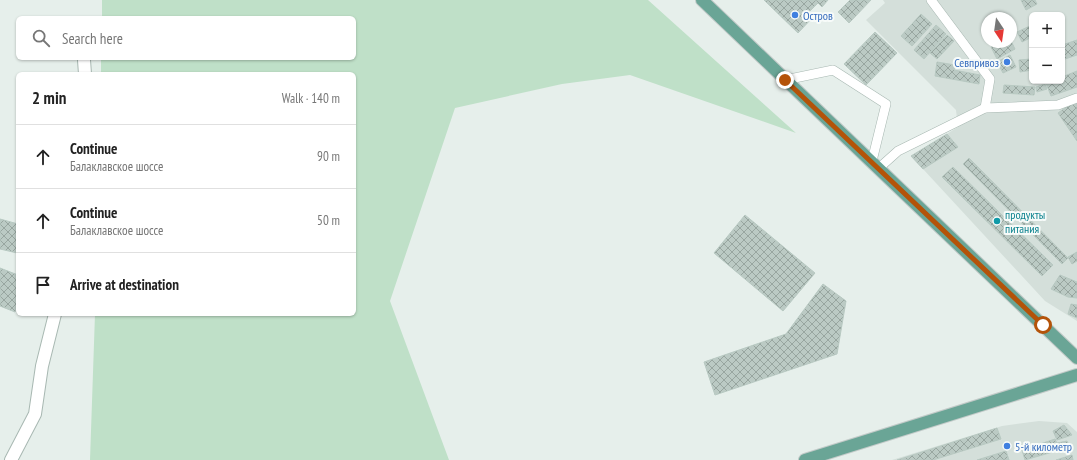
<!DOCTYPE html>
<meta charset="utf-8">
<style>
:root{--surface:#fff;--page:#f6f6f6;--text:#222;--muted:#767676;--line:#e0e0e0}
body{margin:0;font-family:"PT Sans Narrow",sans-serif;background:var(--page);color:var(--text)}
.controls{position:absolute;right:12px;top:12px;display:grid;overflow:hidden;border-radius:6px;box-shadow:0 1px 3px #0004}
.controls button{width:36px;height:36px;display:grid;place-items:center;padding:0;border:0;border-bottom:1px solid var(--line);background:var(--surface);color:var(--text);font:20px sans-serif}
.compass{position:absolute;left:981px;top:12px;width:36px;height:36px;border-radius:50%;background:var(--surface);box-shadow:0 1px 3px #0004;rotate:167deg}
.stop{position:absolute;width:12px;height:12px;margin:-9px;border:3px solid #b45309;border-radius:50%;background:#fff}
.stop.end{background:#b45309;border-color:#fff;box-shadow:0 1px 4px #0008}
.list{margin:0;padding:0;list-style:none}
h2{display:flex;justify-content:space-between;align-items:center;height:52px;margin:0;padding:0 16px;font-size:17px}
h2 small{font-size:13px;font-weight:400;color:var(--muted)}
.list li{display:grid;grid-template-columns:26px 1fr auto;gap:12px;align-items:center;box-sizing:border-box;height:64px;padding:0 16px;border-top:1px solid var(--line)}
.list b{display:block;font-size:15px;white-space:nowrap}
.list p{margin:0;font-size:13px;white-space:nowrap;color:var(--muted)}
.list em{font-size:13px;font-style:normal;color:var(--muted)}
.icon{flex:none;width:22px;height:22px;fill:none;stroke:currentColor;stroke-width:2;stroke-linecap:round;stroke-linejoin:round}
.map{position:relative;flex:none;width:1077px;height:460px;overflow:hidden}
.search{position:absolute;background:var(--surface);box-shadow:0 1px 3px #0004;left:16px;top:16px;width:340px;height:44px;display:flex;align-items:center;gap:10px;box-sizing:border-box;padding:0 14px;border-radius:6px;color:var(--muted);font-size:15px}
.panel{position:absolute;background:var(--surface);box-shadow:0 1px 3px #0004;left:16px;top:72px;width:340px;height:244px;border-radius:6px}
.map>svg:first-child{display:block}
.built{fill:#d4dfda;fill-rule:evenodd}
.grass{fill:#bfe0c8}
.building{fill:url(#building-cross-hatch);stroke:#b8c9c2}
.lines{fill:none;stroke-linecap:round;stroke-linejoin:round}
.service-casing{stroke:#a8b8b2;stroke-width:10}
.minor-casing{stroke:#a8b8b2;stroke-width:14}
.primary-casing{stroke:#c2cac8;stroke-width:14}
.service{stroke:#fff;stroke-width:9}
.minor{stroke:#fff;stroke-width:12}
.primary{stroke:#6aa596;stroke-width:12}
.route{stroke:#b45309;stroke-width:5}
.shop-dot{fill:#3f7fe0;stroke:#f7fbf9;stroke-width:1.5}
.culture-dot{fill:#0f9aa8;stroke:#f7fbf9;stroke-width:1.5}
.labels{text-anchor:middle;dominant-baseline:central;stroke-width:4;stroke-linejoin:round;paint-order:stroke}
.shop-label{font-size:12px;fill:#366cbe;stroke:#f7fbf9;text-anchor:start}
.culture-label{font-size:12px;fill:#0d838f;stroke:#f7fbf9;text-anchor:start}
</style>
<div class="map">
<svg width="1077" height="460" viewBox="0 0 1077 460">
<defs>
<pattern id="building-cross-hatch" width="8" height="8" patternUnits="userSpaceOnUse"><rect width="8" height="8" fill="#bbcac4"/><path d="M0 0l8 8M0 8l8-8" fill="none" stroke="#98a6a0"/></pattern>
</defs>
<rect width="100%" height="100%" fill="#e6efeb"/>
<g class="built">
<path d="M883,0h194v321l-32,-20 -134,-145 47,-29 -2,-17 -90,-90 19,-17zM1032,15h30v66h-30zM987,18h24v24h-24z"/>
<polygon points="1039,421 1067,423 1077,432 1077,460 892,460 1002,426"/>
</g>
<polygon class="grass" points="102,0 648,0 796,133 630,75 562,84 455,108 390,301 449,460 90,460 95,314 354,314 354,74 101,74 101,58 354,58 354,18 102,18"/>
<g class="building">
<polygon points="764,0 828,0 822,7 818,3 808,13 813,17 798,33"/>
<polygon points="850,0 871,0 849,23 838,12"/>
<polygon points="1021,0 1035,0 1037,4 1026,10"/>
<polygon points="921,14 932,24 912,46 901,36"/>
<polygon points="936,25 946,34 924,59 914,50"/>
<polygon points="1032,25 1032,37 1022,42 1017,32"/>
<polygon points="875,32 897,53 866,85 844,64"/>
<polygon points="947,35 954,41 937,59 930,53"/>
<polygon points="1077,40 1077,55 1062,60 1062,45"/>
<polygon points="1011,41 1015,49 997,59 991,47 1000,42"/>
<polygon points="1010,55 1016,67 1003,73 997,62"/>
<polygon points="1031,59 1032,70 1020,72 1019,60"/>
<polygon points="937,62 955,65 954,70 980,75 979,84 935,76"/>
<polygon points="1077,71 1077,87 1051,96 1046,83 1062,81 1062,77"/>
<polygon points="1045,84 1047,89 1037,92 1036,87"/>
<polygon points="1004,85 1035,87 1034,95 1003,93"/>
<polygon points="1076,100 1077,102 1077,141 1058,113"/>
<polygon points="947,134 958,147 923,169 911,156"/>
<polygon points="969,158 1068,258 1062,264 963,164"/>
<polygon points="953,167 1053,265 1042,276 942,177"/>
<polygon points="745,215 815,273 783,311 714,253"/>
<polygon points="0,219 18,224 17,253 0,249"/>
<polygon points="1077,252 1077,261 1072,264 1068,257"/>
<polygon points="0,268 18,275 18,304 15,312 0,306"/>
<polygon points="1060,275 1077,282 1077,298 1068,297 1051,289"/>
<polygon points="823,284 846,301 837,354 715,395 704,362 786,334"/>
<polygon points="1071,304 1077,305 1077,318 1068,314"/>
<polygon points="1064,425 1072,435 1057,440 1053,431"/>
<polygon points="997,428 1001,439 933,460 897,460"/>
<polygon points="1055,439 1057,443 1067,441 1070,447 1025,460 1022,450"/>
<polygon points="1006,451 1009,460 977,460"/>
<polygon points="1072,455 1073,460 1056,460"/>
</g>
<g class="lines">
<g class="service-casing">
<g id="service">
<polyline points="931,0 990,79 985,108"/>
<polyline points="785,80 833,70 886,104 872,161"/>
<polyline points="879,168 898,151 985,108 1058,105 1077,98"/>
</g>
</g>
<g class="minor-casing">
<g id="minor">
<polyline points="84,60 85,74"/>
<polyline points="11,460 35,414 42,366 55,314"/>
</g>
</g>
<g class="primary-casing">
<g id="primary">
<polyline points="702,0 1077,358"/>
<polyline points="805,460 1077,375"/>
</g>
</g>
<use href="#service" class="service"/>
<use href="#minor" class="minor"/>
<use href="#primary" class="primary"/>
</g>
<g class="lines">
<polyline class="route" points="785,80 1043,325"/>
</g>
<g class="shop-dot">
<circle cx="795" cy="15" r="4"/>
<circle cx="1007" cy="62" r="4"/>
<circle cx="1007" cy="446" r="4"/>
</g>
<circle class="culture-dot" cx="997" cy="221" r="4"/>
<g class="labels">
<g class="shop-label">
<text x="803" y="15">Остров</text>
<text x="999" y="62" text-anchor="end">Севпривоз</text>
<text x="1015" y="446">5-й километр</text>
</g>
<g class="culture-label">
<text x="1005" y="214">продукты<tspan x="1005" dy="14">питания</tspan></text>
</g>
</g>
</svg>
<div class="controls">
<button>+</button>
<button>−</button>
</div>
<svg class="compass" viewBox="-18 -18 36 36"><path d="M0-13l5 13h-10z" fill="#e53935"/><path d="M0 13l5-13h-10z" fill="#767676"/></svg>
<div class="stop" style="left:1043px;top:325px"></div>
<div class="stop end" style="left:785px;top:80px"></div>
<div class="search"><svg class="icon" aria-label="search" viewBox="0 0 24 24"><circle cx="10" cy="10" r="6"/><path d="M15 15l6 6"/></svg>Search here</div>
<section class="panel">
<h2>2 min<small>Walk · 140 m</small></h2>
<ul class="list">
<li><svg class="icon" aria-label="ahead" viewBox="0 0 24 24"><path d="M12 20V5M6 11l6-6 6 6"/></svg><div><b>Continue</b><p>Балаклавское шоссе</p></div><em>90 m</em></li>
<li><svg class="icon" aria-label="ahead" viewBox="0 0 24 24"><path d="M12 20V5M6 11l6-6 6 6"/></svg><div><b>Continue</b><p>Балаклавское шоссе</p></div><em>50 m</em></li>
<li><svg class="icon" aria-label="arrive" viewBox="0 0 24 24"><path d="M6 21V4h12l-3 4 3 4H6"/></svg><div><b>Arrive at destination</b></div></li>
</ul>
</section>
</div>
